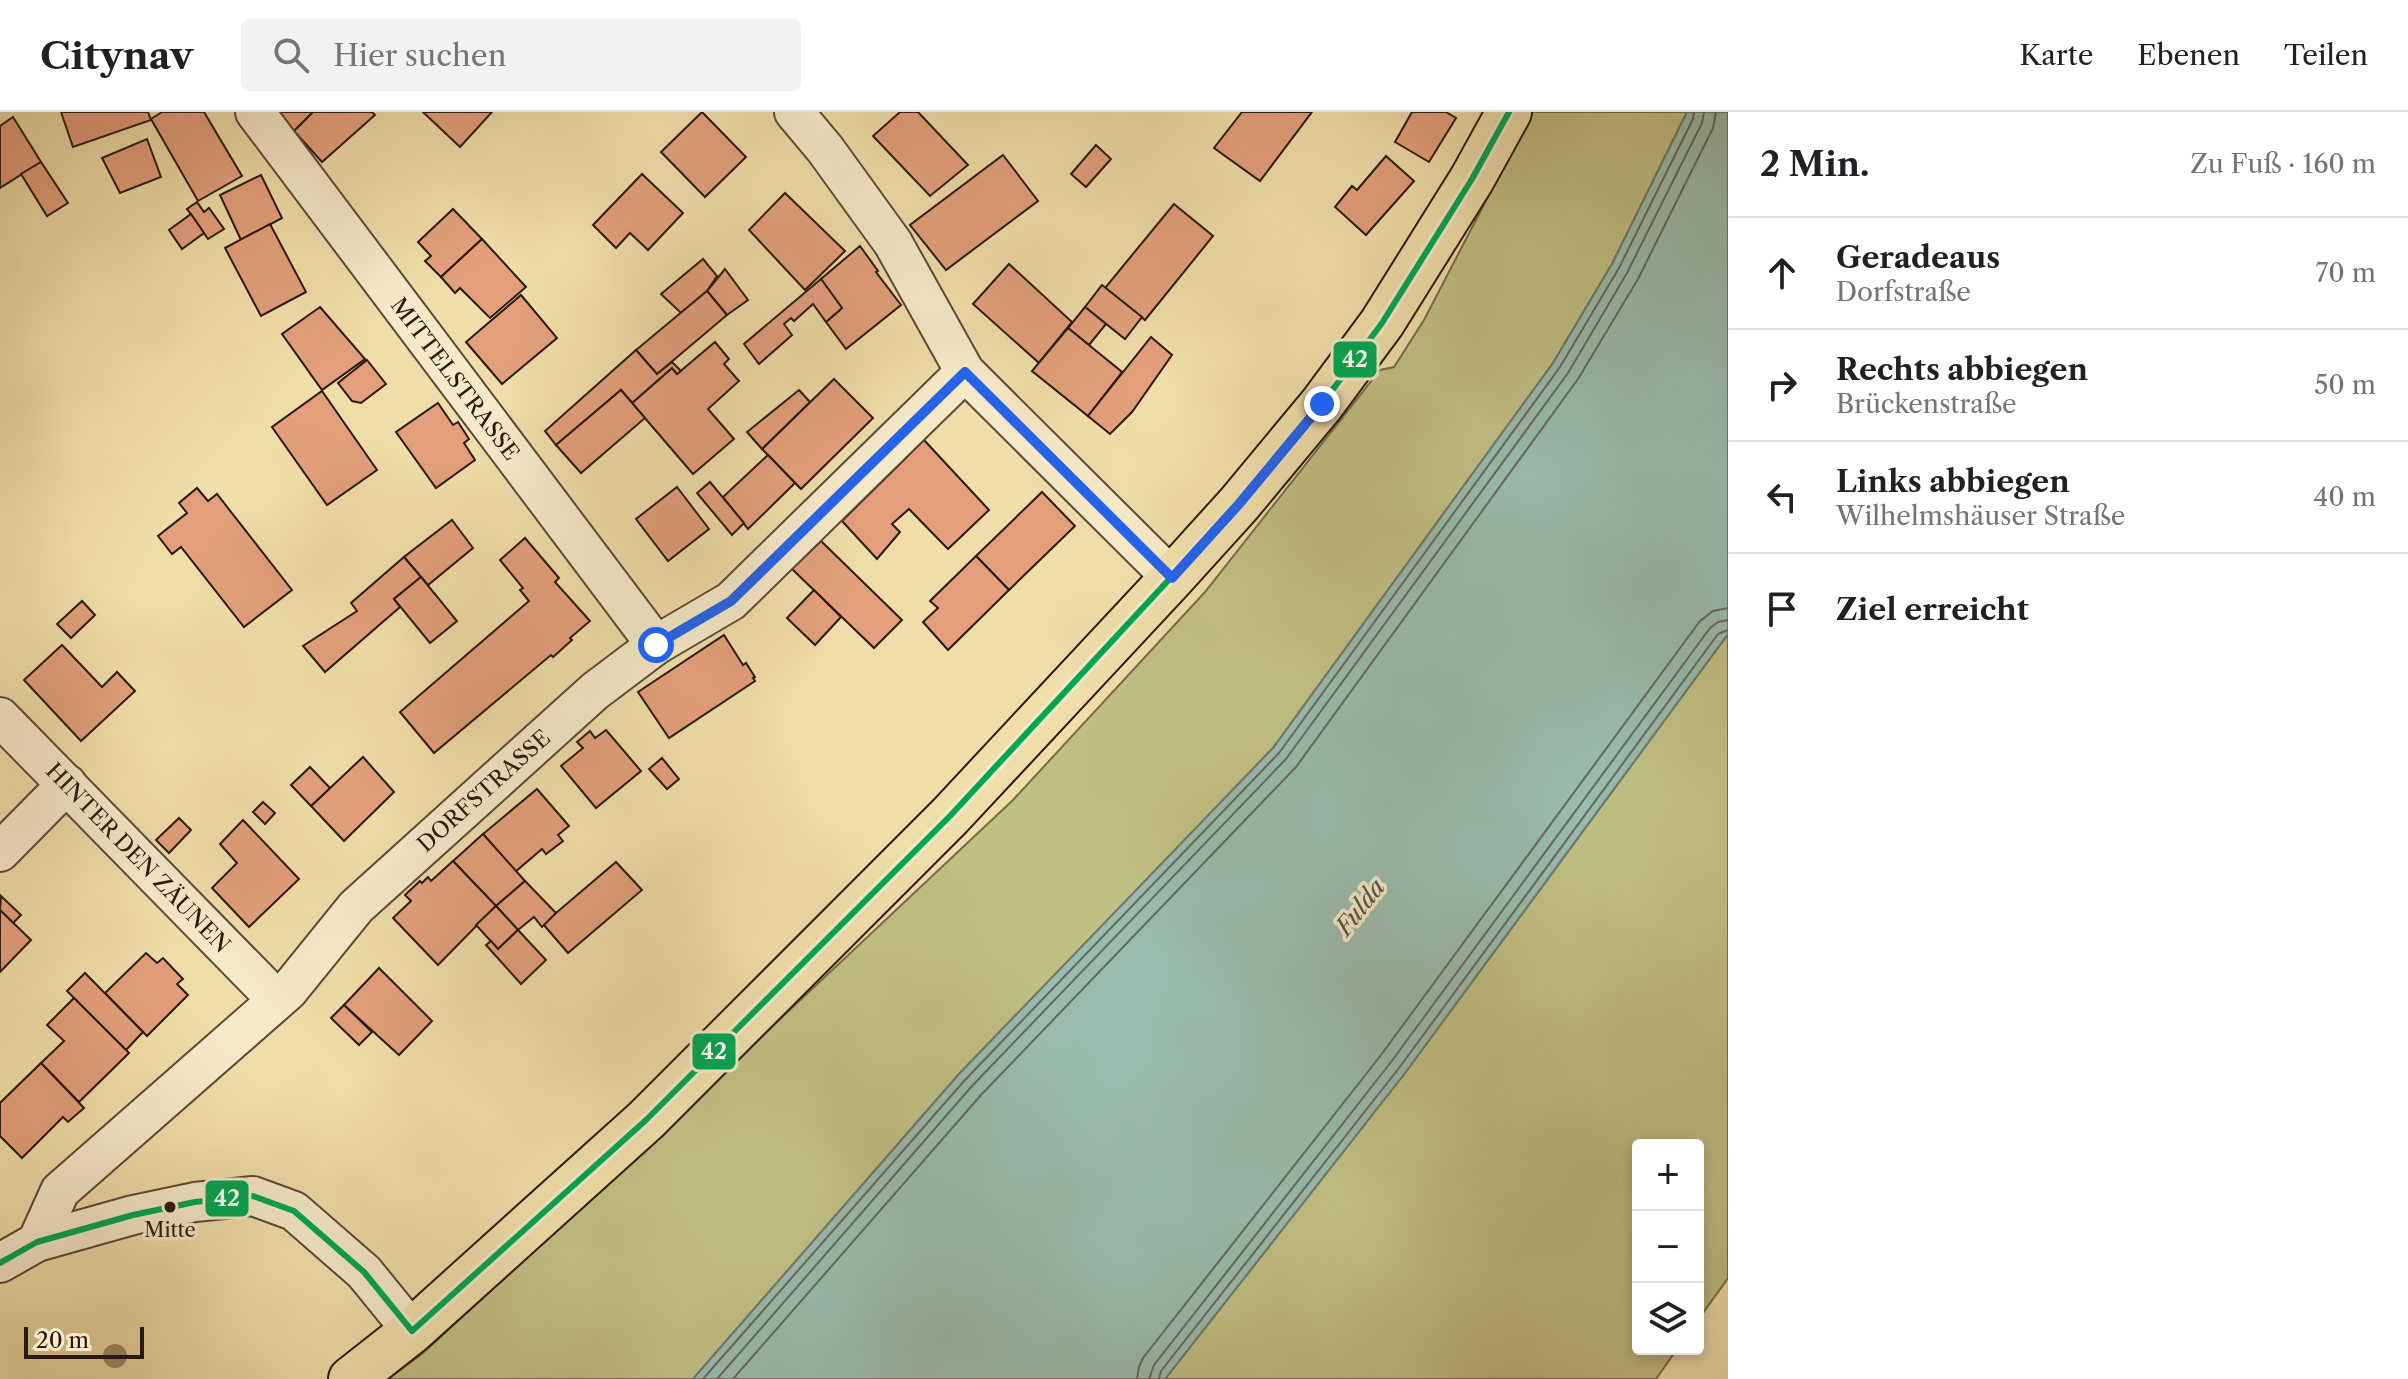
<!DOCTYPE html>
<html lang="de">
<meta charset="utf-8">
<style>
:root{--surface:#fff;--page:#f2f2f2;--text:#202124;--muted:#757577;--line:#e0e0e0}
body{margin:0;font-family:"Libre Caslon Text",serif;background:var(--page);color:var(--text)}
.controls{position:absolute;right:24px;bottom:24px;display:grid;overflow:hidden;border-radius:8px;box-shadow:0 4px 12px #0003}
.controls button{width:72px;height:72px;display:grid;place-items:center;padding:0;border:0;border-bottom:2px solid var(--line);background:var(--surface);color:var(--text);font:40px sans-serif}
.scale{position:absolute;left:24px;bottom:20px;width:120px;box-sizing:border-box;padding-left:8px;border:4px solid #2a190d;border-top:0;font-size:22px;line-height:28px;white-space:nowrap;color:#2a190d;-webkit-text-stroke:6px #f5eac8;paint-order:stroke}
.stop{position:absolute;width:24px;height:24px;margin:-18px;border:6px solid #2563eb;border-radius:50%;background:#fff}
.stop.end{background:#2563eb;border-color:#fff;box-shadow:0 2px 8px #0008}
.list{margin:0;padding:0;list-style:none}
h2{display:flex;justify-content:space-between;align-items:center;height:104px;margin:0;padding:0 32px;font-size:34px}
h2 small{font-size:26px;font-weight:400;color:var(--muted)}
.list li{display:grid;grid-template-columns:52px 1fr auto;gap:24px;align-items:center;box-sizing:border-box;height:112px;padding:0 32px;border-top:2px solid var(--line)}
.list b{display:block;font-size:30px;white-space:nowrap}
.list p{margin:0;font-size:26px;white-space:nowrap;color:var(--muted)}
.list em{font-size:26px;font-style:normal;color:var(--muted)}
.icon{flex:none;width:44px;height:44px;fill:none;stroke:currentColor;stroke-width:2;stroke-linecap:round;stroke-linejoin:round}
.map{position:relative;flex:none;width:1728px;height:1267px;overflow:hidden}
header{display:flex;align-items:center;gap:48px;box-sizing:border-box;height:112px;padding:0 40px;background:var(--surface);border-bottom:2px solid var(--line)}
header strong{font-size:38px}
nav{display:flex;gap:44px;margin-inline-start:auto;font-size:28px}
.search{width:560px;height:72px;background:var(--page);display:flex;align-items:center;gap:20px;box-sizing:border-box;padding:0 28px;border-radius:8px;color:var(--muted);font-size:30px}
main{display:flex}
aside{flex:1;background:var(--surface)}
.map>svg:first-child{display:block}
.green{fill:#c0bf84;stroke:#756c48;stroke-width:2}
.water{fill:#9abbae;stroke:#6d7a6e;stroke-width:2}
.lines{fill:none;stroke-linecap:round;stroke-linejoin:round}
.shore{stroke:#626a5e;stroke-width:2}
.building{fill:#e39f7c;stroke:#2a190d;stroke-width:2}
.minor-casing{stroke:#5b4a34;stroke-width:42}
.primary-casing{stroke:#2a190d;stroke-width:48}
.minor{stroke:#f5eac8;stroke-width:38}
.primary{stroke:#efdeaa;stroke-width:44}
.bus-1-casing{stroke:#f5eac8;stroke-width:12}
.bus-1{stroke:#00a651;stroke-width:6}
.tree{fill:#9b8d67}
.route{stroke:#2563eb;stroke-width:10}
.bus-dot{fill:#2a190d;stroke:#f5eac8;stroke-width:3}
.labels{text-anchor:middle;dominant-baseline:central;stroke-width:7;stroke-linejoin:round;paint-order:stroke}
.bus-label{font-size:20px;fill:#2a190d;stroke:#f5eac8}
.street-label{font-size:22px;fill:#2a190d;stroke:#f5eac8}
.water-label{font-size:24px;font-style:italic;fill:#515245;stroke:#f5eac8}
.line-badge{stroke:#f5eac8;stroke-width:3}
.badge-label{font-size:22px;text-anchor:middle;font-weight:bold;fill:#fff}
</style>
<header>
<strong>Citynav</strong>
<div class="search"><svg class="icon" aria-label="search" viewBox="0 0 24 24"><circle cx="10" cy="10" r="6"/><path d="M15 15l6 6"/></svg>Hier suchen</div>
<nav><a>Karte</a><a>Ebenen</a><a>Teilen</a></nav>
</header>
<main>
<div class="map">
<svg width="1728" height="1267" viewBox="0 0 1728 1267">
<rect width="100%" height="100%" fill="#efdeaa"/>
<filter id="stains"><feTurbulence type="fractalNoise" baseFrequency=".0025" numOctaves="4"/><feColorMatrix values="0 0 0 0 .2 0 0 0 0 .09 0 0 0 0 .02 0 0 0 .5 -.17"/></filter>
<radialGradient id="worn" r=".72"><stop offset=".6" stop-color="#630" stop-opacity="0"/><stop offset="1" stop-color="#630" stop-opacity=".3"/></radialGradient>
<g class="green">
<polygon points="1532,0 1687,0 1612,152 1553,251 1273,636 959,962 693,1267 388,1267 422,1242 508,1163 1013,688 1205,480 1380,258 1394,255 1424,208"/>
<polygon points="1728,522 1728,1166 1698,1208 1698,1033 1638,1033 1638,1237 1677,1237 1656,1267 1165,1267 1405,961"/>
</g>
<polygon class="water" points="1687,0 1728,0 1728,522 1405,961 1165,1267 693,1267 959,962 1273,636 1553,251 1612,152"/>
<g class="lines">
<g class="shore">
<polyline points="703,1267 965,968 1279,641 1560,255 1619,156 1693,7 1694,0"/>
<polyline points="717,1267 972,974 1286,647 1568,261 1627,161 1702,11 1704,0"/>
<polyline points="733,1267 981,983 1296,655 1578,267 1638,167 1713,16 1716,0"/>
<polyline points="1137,1267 1139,1255 1143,1246 1381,943 1700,509 1713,499 1728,496"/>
<polyline points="1149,1267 1154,1253 1391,950 1710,516 1718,510 1728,508"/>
<polyline points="1159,1267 1161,1259 1399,956 1718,522 1728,518"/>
</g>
</g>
<g class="building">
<polygon points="61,0 148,0 151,8 73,35"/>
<polygon points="162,0 204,0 242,64 198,89 151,7"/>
<polygon points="279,0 313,0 294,19"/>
<polygon points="313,0 372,0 375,3 322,50 294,19"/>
<polygon points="423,0 492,0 460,35"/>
<polygon points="702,0 746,45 705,85 661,40"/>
<polygon points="900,0 918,0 968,53 930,84 873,24"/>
<polygon points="1242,0 1312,0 1260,69 1214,36"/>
<polygon points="1412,0 1446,0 1456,6 1429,50 1395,30"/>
<polygon points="13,5 41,50 0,76 0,14"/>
<polygon points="147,27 161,65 120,81 102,46"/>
<polygon points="1096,33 1111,47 1086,75 1071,62"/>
<polygon points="1003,43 1038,89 946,158 910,113"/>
<polygon points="1386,44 1414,69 1366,123 1335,95 1352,74 1357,78"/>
<polygon points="41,50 68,91 47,104 21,62"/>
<polygon points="642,62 683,101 648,138 630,121 616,136 593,113"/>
<polygon points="261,63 282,106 241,128 220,83"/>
<polygon points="785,81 845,139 805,178 749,118"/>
<polygon points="197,90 204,100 209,96 224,117 208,127 187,97"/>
<polygon points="1174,92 1213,124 1145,208 1105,176"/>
<polygon points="453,97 482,127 441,165 425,149 431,144 418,130"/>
<polygon points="191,102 204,121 182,137 169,118"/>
<polygon points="270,112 306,180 261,204 225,136"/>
<polygon points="482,127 526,175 490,206 460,176 455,181 441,165"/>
<polygon points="860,134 878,159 876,160 901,193 846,237 826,210 842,196 821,167"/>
<polygon points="703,147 717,164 707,179 681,201 661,182"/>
<polygon points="1009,152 1072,210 1039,251 973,192"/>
<polygon points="725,157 748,188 727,203 707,179"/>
<polygon points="821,167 842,196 826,210 813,192 794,209 791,206 784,212 792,223 759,252 744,232"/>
<polygon points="1102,173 1142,205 1125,227 1085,195"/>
<polygon points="707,179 727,203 657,262 636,238"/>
<polygon points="521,183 557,226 502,272 466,230"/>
<polygon points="320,195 365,247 322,278 282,222"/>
<polygon points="1085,195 1106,212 1089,233 1068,216"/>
<polygon points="1068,216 1122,260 1088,304 1032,259"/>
<polygon points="1151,225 1172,243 1132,300 1110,322 1088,304"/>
<polygon points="715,230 729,247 724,252 739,269 708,297 734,327 693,362 632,291 672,256 677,262"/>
<polygon points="636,238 657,262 672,250 681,259 677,262 672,256 632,291 621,278 556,333 545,319"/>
<polygon points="367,248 386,272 361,291 352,289 338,271"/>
<polygon points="834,267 873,306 801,377 762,337"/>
<polygon points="621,278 645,306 581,361 556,333"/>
<polygon points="799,278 810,290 762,337 747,320"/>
<polygon points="322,279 377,358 327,393 272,315"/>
<polygon points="438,291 453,313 458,310 469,327 464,331 475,348 436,376 396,320"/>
<polygon points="924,328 989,398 948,437 909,397 892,412 900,420 877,447 842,409"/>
<polygon points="768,343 795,371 748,417 723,385"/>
<polygon points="710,370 744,411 732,423 697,381"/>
<polygon points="677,375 709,417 668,449 636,407"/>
<polygon points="197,376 208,389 217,382 292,478 244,515 181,435 172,442 158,424 187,401 179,391"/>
<polygon points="1042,380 1075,414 1009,478 976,444"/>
<polygon points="452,408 473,436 428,473 404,445"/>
<polygon points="525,426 559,466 555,470 590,509 570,526 572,528 553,545 551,543 434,641 400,600 529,489 520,478 523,476 500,448"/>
<polygon points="821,429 902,508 874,536 792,457"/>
<polygon points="976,444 1009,478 948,538 923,510 938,496 930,489"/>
<polygon points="404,445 421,465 394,487 400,495 325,560 303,534 357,499 351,491"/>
<polygon points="421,465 457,509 430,531 394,487"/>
<polygon points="814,478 841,505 815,533 787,506"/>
<polygon points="82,489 95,503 71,526 57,512"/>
<polygon points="724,523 743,553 746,551 755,565 753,566 755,569 669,626 638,580"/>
<polygon points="62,533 102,575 117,560 135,579 81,629 24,568"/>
<polygon points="606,618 641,659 596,696 561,654 583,636 577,630 590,619 595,626"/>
<polygon points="363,645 394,680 344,729 311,694"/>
<polygon points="662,646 679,667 667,677 649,657"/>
<polygon points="310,655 330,676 311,694 291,673"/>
<polygon points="537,677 569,714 558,723 563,729 546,742 542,737 515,760 483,722"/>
<polygon points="263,690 275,701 265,712 253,700"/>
<polygon points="179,706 191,718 169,741 156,728"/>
<polygon points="243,708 299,767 249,815 212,776 237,751 220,732"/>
<polygon points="483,722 525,769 496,794 453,749"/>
<polygon points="453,749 496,794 438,853 393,806 411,789 405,783 420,769 422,771 428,765 431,769"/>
<polygon points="616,750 642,778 568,841 543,812"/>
<polygon points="525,769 556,801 542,815 534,805 518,818 496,794"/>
<polygon points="1,784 21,803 13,811 0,798"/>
<polygon points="496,794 518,818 498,837 476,813"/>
<polygon points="0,798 31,828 0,860"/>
<polygon points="518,818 546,848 521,872 486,833 491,829 498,837"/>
<polygon points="146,841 157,851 163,846 183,867 177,872 188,883 147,924 105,881"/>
<polygon points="379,856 432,909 399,943 344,893"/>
<polygon points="85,861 143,920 126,938 67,879"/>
<polygon points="74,886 129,941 79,990 41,951 64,929 47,913"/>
<polygon points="344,893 372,920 359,933 331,906"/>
<polygon points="41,951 84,996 68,1010 63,1005 22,1046 0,1024 0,991"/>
</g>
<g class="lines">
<g class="minor-casing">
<g id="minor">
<polyline points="255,0 656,533"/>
<polyline points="794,0 825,37 893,131 965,260 1172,466"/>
<polyline points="0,605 276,887"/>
<polyline points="0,740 67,672"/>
<polyline points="37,1130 60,1079 288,879 356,795 595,579 656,533 731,489 965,260"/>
<polyline points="0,1151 37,1130 133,1103 195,1090 253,1084 294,1099 364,1160 412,1219"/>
</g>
</g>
<g class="primary-casing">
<polyline id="primary" points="351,1267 412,1219 646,1008 950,704 1172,466 1239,392 1322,292 1382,211 1472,67 1509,0"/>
</g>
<use href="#minor" class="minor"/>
<use href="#primary" class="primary"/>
<g class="bus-1-casing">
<g id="bus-1">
<polyline points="0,1151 37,1130 133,1103 195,1090 253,1084 294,1099 364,1160 412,1219"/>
<polyline points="412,1219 646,1008 950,704 1239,392 1322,292 1382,211 1472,67 1509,0"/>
</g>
</g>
<use href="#bus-1" class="bus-1"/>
</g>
<circle class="tree" cx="115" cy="1244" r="12"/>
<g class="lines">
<polyline class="route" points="656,533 731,489 965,260 1172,466 1239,392 1322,292"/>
</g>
<circle class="bus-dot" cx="170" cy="1095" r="7"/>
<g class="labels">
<g class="bus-label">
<text x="170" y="1118">Mitte</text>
</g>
<g class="street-label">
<text transform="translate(455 267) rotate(53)">MITTELSTRASSE</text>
<text transform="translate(484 679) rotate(-42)">DORFSTRASSE</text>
<text transform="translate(138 746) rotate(46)">HINTER DEN ZÄUNEN</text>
</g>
<g class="water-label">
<text transform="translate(1360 795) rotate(-52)">Fulda</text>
</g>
</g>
<g class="line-badge">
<rect x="1332" y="228" width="46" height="39" rx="8" fill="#00a651"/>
<rect x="691" y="920" width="46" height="39" rx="8" fill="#00a651"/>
<rect x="204" y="1067" width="46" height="39" rx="8" fill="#00a651"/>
</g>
<g class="badge-label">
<text x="1355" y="255">42</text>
<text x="714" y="947">42</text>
<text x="227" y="1094">42</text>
</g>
<rect width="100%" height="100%" filter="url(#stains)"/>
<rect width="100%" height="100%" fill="url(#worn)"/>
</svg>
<div class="controls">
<button>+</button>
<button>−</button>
<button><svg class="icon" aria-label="layers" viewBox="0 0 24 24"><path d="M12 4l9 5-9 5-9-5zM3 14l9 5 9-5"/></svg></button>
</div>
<div class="scale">20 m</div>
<div class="stop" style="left:656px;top:533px"></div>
<div class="stop end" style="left:1322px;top:292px"></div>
</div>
<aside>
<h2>2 Min.<small>Zu Fuß · 160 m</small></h2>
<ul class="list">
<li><svg class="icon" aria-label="ahead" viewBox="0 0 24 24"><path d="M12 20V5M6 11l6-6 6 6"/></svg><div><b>Geradeaus</b><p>Dorfstraße</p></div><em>70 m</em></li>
<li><svg class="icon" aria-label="right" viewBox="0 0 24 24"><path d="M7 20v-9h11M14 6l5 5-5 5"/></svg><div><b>Rechts abbiegen</b><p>Brückenstraße</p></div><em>50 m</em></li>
<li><svg class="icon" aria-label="left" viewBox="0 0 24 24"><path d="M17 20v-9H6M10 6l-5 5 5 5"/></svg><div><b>Links abbiegen</b><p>Wilhelmshäuser Straße</p></div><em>40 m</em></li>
<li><svg class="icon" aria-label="arrive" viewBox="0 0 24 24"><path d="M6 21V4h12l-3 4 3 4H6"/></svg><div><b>Ziel erreicht</b></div></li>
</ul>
</aside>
</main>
